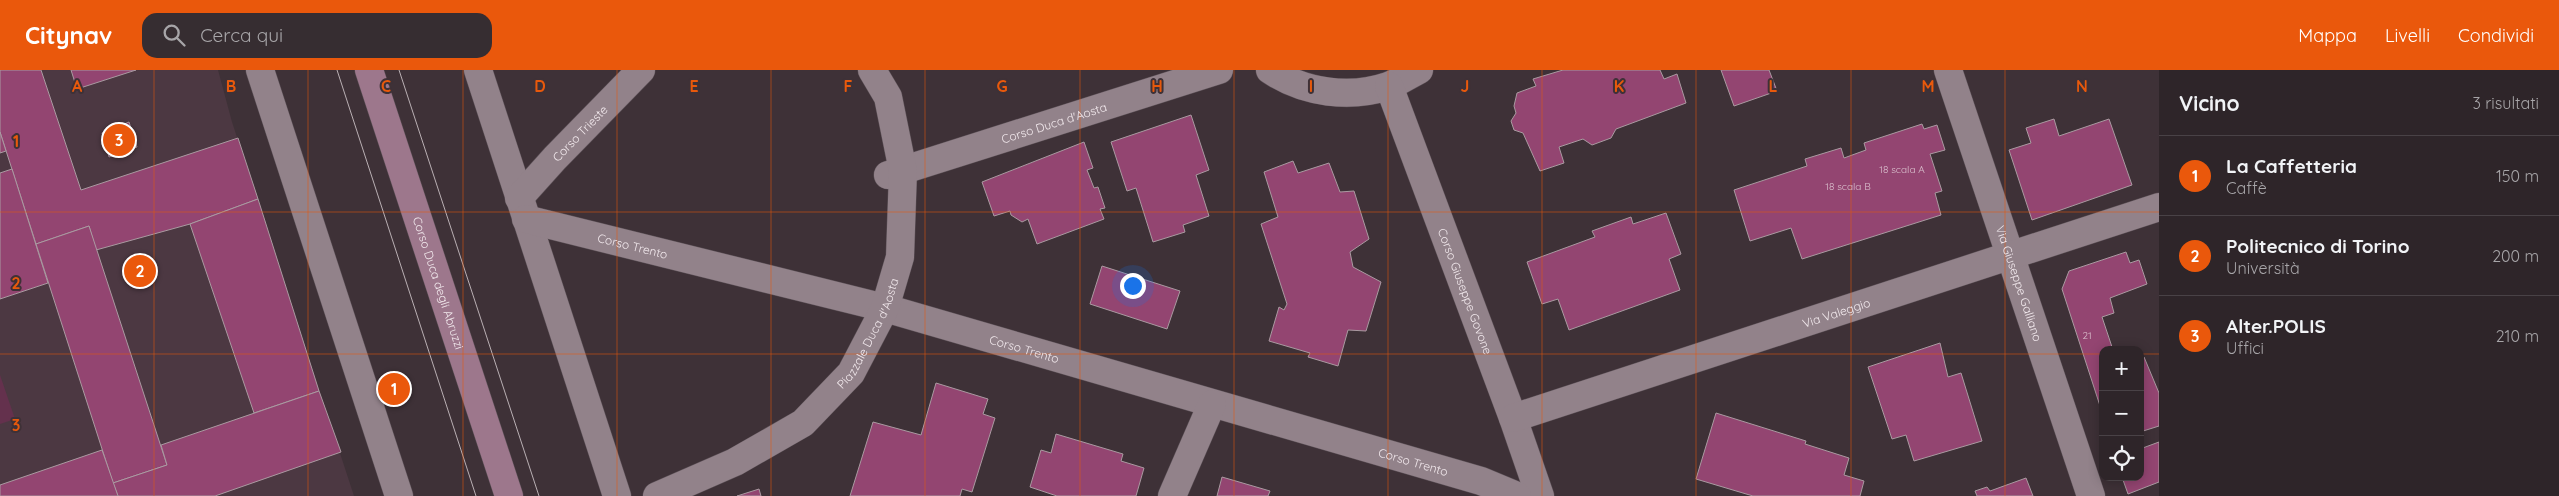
<!DOCTYPE html>
<html lang="it">
<meta charset="utf-8">
<style>
:root{--surface:#2e2529;--page:#362d31;--text:#f1f3f6;--muted:#a7a5a8;--line:#494246;--accent:#ea580c}
body{margin:0;font-family:Quicksand,sans-serif;background:var(--page);color:var(--text)}
.controls{position:absolute;right:15px;bottom:15px;display:grid;overflow:hidden;border-radius:10px;box-shadow:0 2px 12px #0003}
.controls button{width:45px;height:45px;display:grid;place-items:center;padding:0;border:0;border-bottom:1px solid var(--line);background:var(--surface);color:var(--text);font:25px sans-serif}
.you{position:absolute;left:1132px;top:215px;width:18px;height:18px;margin:-12px;border:4px solid #fff;border-radius:50%;background:#1a73e8;box-shadow:0 0 0 8px #1a73e833}
.badge{display:grid;place-items:center;width:32px;height:32px;border-radius:50%;background:var(--accent);color:#fff;font-size:16px;font-weight:700}
.pin{position:absolute;translate:-50% -50%;border:2px solid #fff;box-shadow:0 1px 5px #0006}
.list{margin:0;padding:0;list-style:none}
h2{display:flex;justify-content:space-between;align-items:center;height:65px;margin:0;padding:0 20px;font-size:21px}
h2 small{font-size:16px;font-weight:400;color:var(--muted)}
.list li{display:grid;grid-template-columns:32px 1fr auto;gap:15px;align-items:center;box-sizing:border-box;height:80px;padding:0 20px;border-top:1px solid var(--line)}
.list b{display:block;font-size:19px;white-space:nowrap}
.list p{margin:0;font-size:16px;white-space:nowrap;color:var(--muted)}
.list em{font-size:16px;font-style:normal;color:var(--muted)}
.icon{flex:none;width:28px;height:28px;fill:none;stroke:currentColor;stroke-width:2;stroke-linecap:round;stroke-linejoin:round}
.map{position:relative;flex:none;width:2159px;height:426px;overflow:hidden}
header{display:flex;align-items:center;gap:30px;box-sizing:border-box;height:70px;padding:0 25px;background:var(--accent);color:#fff}
header strong{font-size:24px}
nav{display:flex;gap:28px;margin-inline-start:auto;font-size:18px}
.search{width:350px;height:45px;background:var(--page);display:flex;align-items:center;gap:12px;box-sizing:border-box;padding:0 18px;border-radius:15px;color:var(--muted);font-size:19px}
main{display:flex}
aside{flex:1;background:var(--surface)}
.map>svg:first-child{display:block}
.built{fill:#4c3842}
.green{fill:#64314d}
.building{fill:#934571;stroke:#aa9aa1}
.lines{fill:none;stroke-linecap:round;stroke-linejoin:round}
.street-casing{stroke:#5a4f55;stroke-width:29}
.secondary-casing{stroke:#5a4f55;stroke-width:29}
.street{stroke:#92828a;stroke-width:28}
.secondary{stroke:#9d778c;stroke-width:28}
.tram{stroke:#bab0b4;stroke-width:1}
.grid{fill:none;stroke:#e8590c;stroke-width:1;stroke-opacity:0.55}
.labels{text-anchor:middle;dominant-baseline:central;stroke-width:4;stroke-linejoin:round;paint-order:stroke}
.number-label{font-size:10px;fill:#dac0ce}
.street-label{font-size:12px;fill:#f2e9ed;stroke:#3e3137}
.grid-label{font-size:16px;text-anchor:middle;font-weight:bold;fill:#e8590c;stroke:#3e3137;stroke-width:4;stroke-linejoin:round;paint-order:stroke}
</style>
<header>
<strong>Citynav</strong>
<div class="search"><svg class="icon" aria-label="search" viewBox="0 0 24 24"><circle cx="10" cy="10" r="6"/><path d="M15 15l6 6"/></svg>Cerca qui</div>
<nav><a>Mappa</a><a>Livelli</a><a>Condividi</a></nav>
</header>
<main>
<div class="map">
<svg width="2159" height="426" viewBox="0 0 2159 426">
<rect width="100%" height="100%" fill="#3e3137"/>
<polygon class="built" points="0,0 218,0 232,52 354,426 0,426"/>
<polygon class="green" points="0,305 15,349 0,354"/>
<g class="building">
<polygon points="0,0 41,0 81,120 238,68 258,129 190,154 96,180 89,156 36,174 0,62"/>
<polygon points="71,0 136,0 77,19"/>
<polygon points="1563,0 1660,0 1664,9 1677,4 1686,33 1616,59 1611,68 1592,75 1583,69 1559,77 1564,93 1540,101 1523,63 1514,60 1511,51 1516,43 1514,36 1517,23 1536,16 1533,9"/>
<polygon points="1721,0 1769,0 1777,21 1734,36"/>
<polygon points="1191,45 1209,100 1196,105 1209,146 1183,155 1185,162 1153,172 1136,118 1127,121 1111,72"/>
<polygon points="2054,49 2059,66 2109,49 2132,115 2032,150 2009,80 2031,73 2026,58"/>
<polygon points="129,52 137,77 109,87 102,63"/>
<polygon points="1922,54 1924,59 1937,55 1945,80 1930,84 1942,121 1935,123 1941,145 1802,189 1791,158 1750,171 1734,120 1807,96 1805,89 1841,78 1844,88 1866,80 1864,73"/>
<polygon points="0,62 6,81 0,83"/>
<polygon points="1084,72 1093,98 1087,100 1094,118 1098,117 1105,138 1100,139 1104,149 1037,174 1028,149 1022,152 1011,145 1010,141 994,146 982,112"/>
<polygon points="1293,91 1298,103 1329,93 1340,122 1354,121 1369,169 1350,182 1353,197 1381,212 1366,261 1348,260 1338,296 1308,287 1310,283 1269,271 1279,237 1284,240 1287,234 1261,154 1278,147 1264,102"/>
<polygon points="12,99 48,213 0,229 0,103"/>
<polygon points="258,129 319,321 254,343 190,154"/>
<polygon points="1666,143 1681,184 1669,189 1680,220 1569,260 1558,229 1542,234 1527,192 1595,167 1592,161 1631,147 1633,154"/>
<polygon points="89,156 167,395 113,413 36,174"/>
<polygon points="2126,182 2130,193 2139,190 2147,214 2110,228 2114,243 2102,247 2113,280 2103,280 2103,345 2062,219 2069,201"/>
<polygon points="1102,196 1180,221 1167,259 1090,234"/>
<polygon points="1940,273 1948,307 1961,303 1982,371 1914,391 1906,365 1892,369 1868,297"/>
<polygon points="2144,287 2159,323 2159,356 2140,362 2140,289"/>
<polygon points="936,313 988,329 983,344 995,348 972,422 962,419 960,426 850,426 873,352 921,365"/>
<polygon points="319,321 341,382 215,426 118,426 113,413 167,395 161,375"/>
<polygon points="1716,343 1806,371 1805,374 1849,388 1844,405 1864,411 1860,426 1753,426 1696,409"/>
<polygon points="1056,364 1123,384 1121,391 1144,398 1136,426 1057,426 1030,417 1041,380 1051,383"/>
<polygon points="2159,372 2159,412 2128,424 2122,407 2140,407 2140,379"/>
<polygon points="102,380 118,426 0,426 0,415"/>
<polygon points="1222,407 1270,421 1268,426 1217,426"/>
<polygon points="2026,408 2033,426 1977,426 1975,421 1987,417 1990,421"/>
<polygon points="759,419 761,426 737,426"/>
</g>
<g class="lines">
<g class="street-casing">
<g id="street">
<polyline points="260,0 399,426"/>
<polyline points="478,0 617,426"/>
<path d="M1270,0c34,23 80,29 118,16 11,-4 21,-11 31,-16"/>
<path id="s1" d="M1948,0l143,426"/>
<path id="s2" d="M1389,16l124,332 27,78"/>
<path id="s3" d="M888,105l331,-105"/>
<path id="s4" d="M519,128l36,-40 86,-88"/>
<path id="s5" d="M526,149l359,89 596,173 36,15"/>
<path id="s6" d="M1513,348l646,-211"/>
<path id="s7" d="M657,426l78,-34 68,-39 48,-50 34,-65 15,-51 3,-86 -15,-74 -16,-27"/>
<polyline points="1172,426 1212,334"/>
</g>
</g>
<g class="secondary-casing">
<g id="secondary">
<path id="s8" d="M369,0l140,426"/>
</g>
</g>
<use href="#street" class="street"/>
<use href="#secondary" class="secondary"/>
<g class="tram">
<polyline points="337,0 476,426"/>
<polyline points="399,0 539,426"/>
</g>
</g>
<path class="grid" d="M154,0v426M308,0v426M463,0v426M617,0v426M771,0v426M925,0v426M1080,0v426M1234,0v426M1388,0v426M1542,0v426M1696,0v426M1851,0v426M2005,0v426M0,142h2159M0,284h2103M2140,284h19"/>
<g class="labels">
<g class="number-label">
<text x="1902" y="99">18 scala A</text>
<text x="1848" y="116">18 scala B</text>
<text x="2087" y="265">21</text>
</g>
<g class="street-label">
<text stroke="none"><textPath href="#s3" startOffset="174">Corso Duca d'Aosta</textPath></text>
<text stroke="none"><textPath href="#s4" startOffset="89">Corso Trieste</textPath></text>
<text stroke="none"><textPath href="#s5" startOffset="110">Corso Trento</textPath></text>
<text stroke="none"><textPath href="#s8" startOffset="224">Corso Duca degli Abruzzi</textPath></text>
<text stroke="none"><textPath href="#s1" startOffset="225">Via Giuseppe Galliano</textPath></text>
<text stroke="none"><textPath href="#s2" startOffset="219">Corso Giuseppe Govone</textPath></text>
<text stroke="none"><textPath href="#s6" startOffset="340">Via Valeggio</textPath></text>
<text stroke="none"><textPath href="#s7" startOffset="276">Piazzale Duca d'Aosta</textPath></text>
<text stroke="none"><textPath href="#s5" startOffset="515">Corso Trento</textPath></text>
<text stroke="none"><textPath href="#s5" startOffset="920">Corso Trento</textPath></text>
</g>
</g>
<g class="grid-label">
<text x="77" y="22">A</text>
<text x="231" y="22">B</text>
<text x="386" y="22">C</text>
<text x="540" y="22">D</text>
<text x="694" y="22">E</text>
<text x="848" y="22">F</text>
<text x="1002" y="22">G</text>
<text x="1157" y="22">H</text>
<text x="1311" y="22">I</text>
<text x="1465" y="22">J</text>
<text x="1619" y="22">K</text>
<text x="1773" y="22">L</text>
<text x="1928" y="22">M</text>
<text x="2082" y="22">N</text>
<text x="16" y="77">1</text>
<text x="16" y="219">2</text>
<text x="16" y="361">3</text>
</g>
</svg>
<div class="controls">
<button>+</button>
<button>−</button>
<button><svg class="icon" aria-label="locate" viewBox="0 0 24 24"><circle cx="12" cy="12" r="6"/><path d="M12 2v4M12 18v4M2 12h4M18 12h4"/></svg></button>
</div>
<div class="you"></div>
<div class="pin badge" style="left:394px;top:319px">1</div>
<div class="pin badge" style="left:140px;top:201px">2</div>
<div class="pin badge" style="left:119px;top:70px">3</div>
</div>
<aside>
<h2>Vicino<small>3 risultati</small></h2>
<ul class="list">
<li><span class="badge">1</span><div><b>La Caffetteria</b><p>Caffè</p></div><em>150 m</em></li>
<li><span class="badge">2</span><div><b>Politecnico di Torino</b><p>Università</p></div><em>200 m</em></li>
<li><span class="badge">3</span><div><b>Alter.POLIS</b><p>Uffici</p></div><em>210 m</em></li>
</ul>
</aside>
</main>
